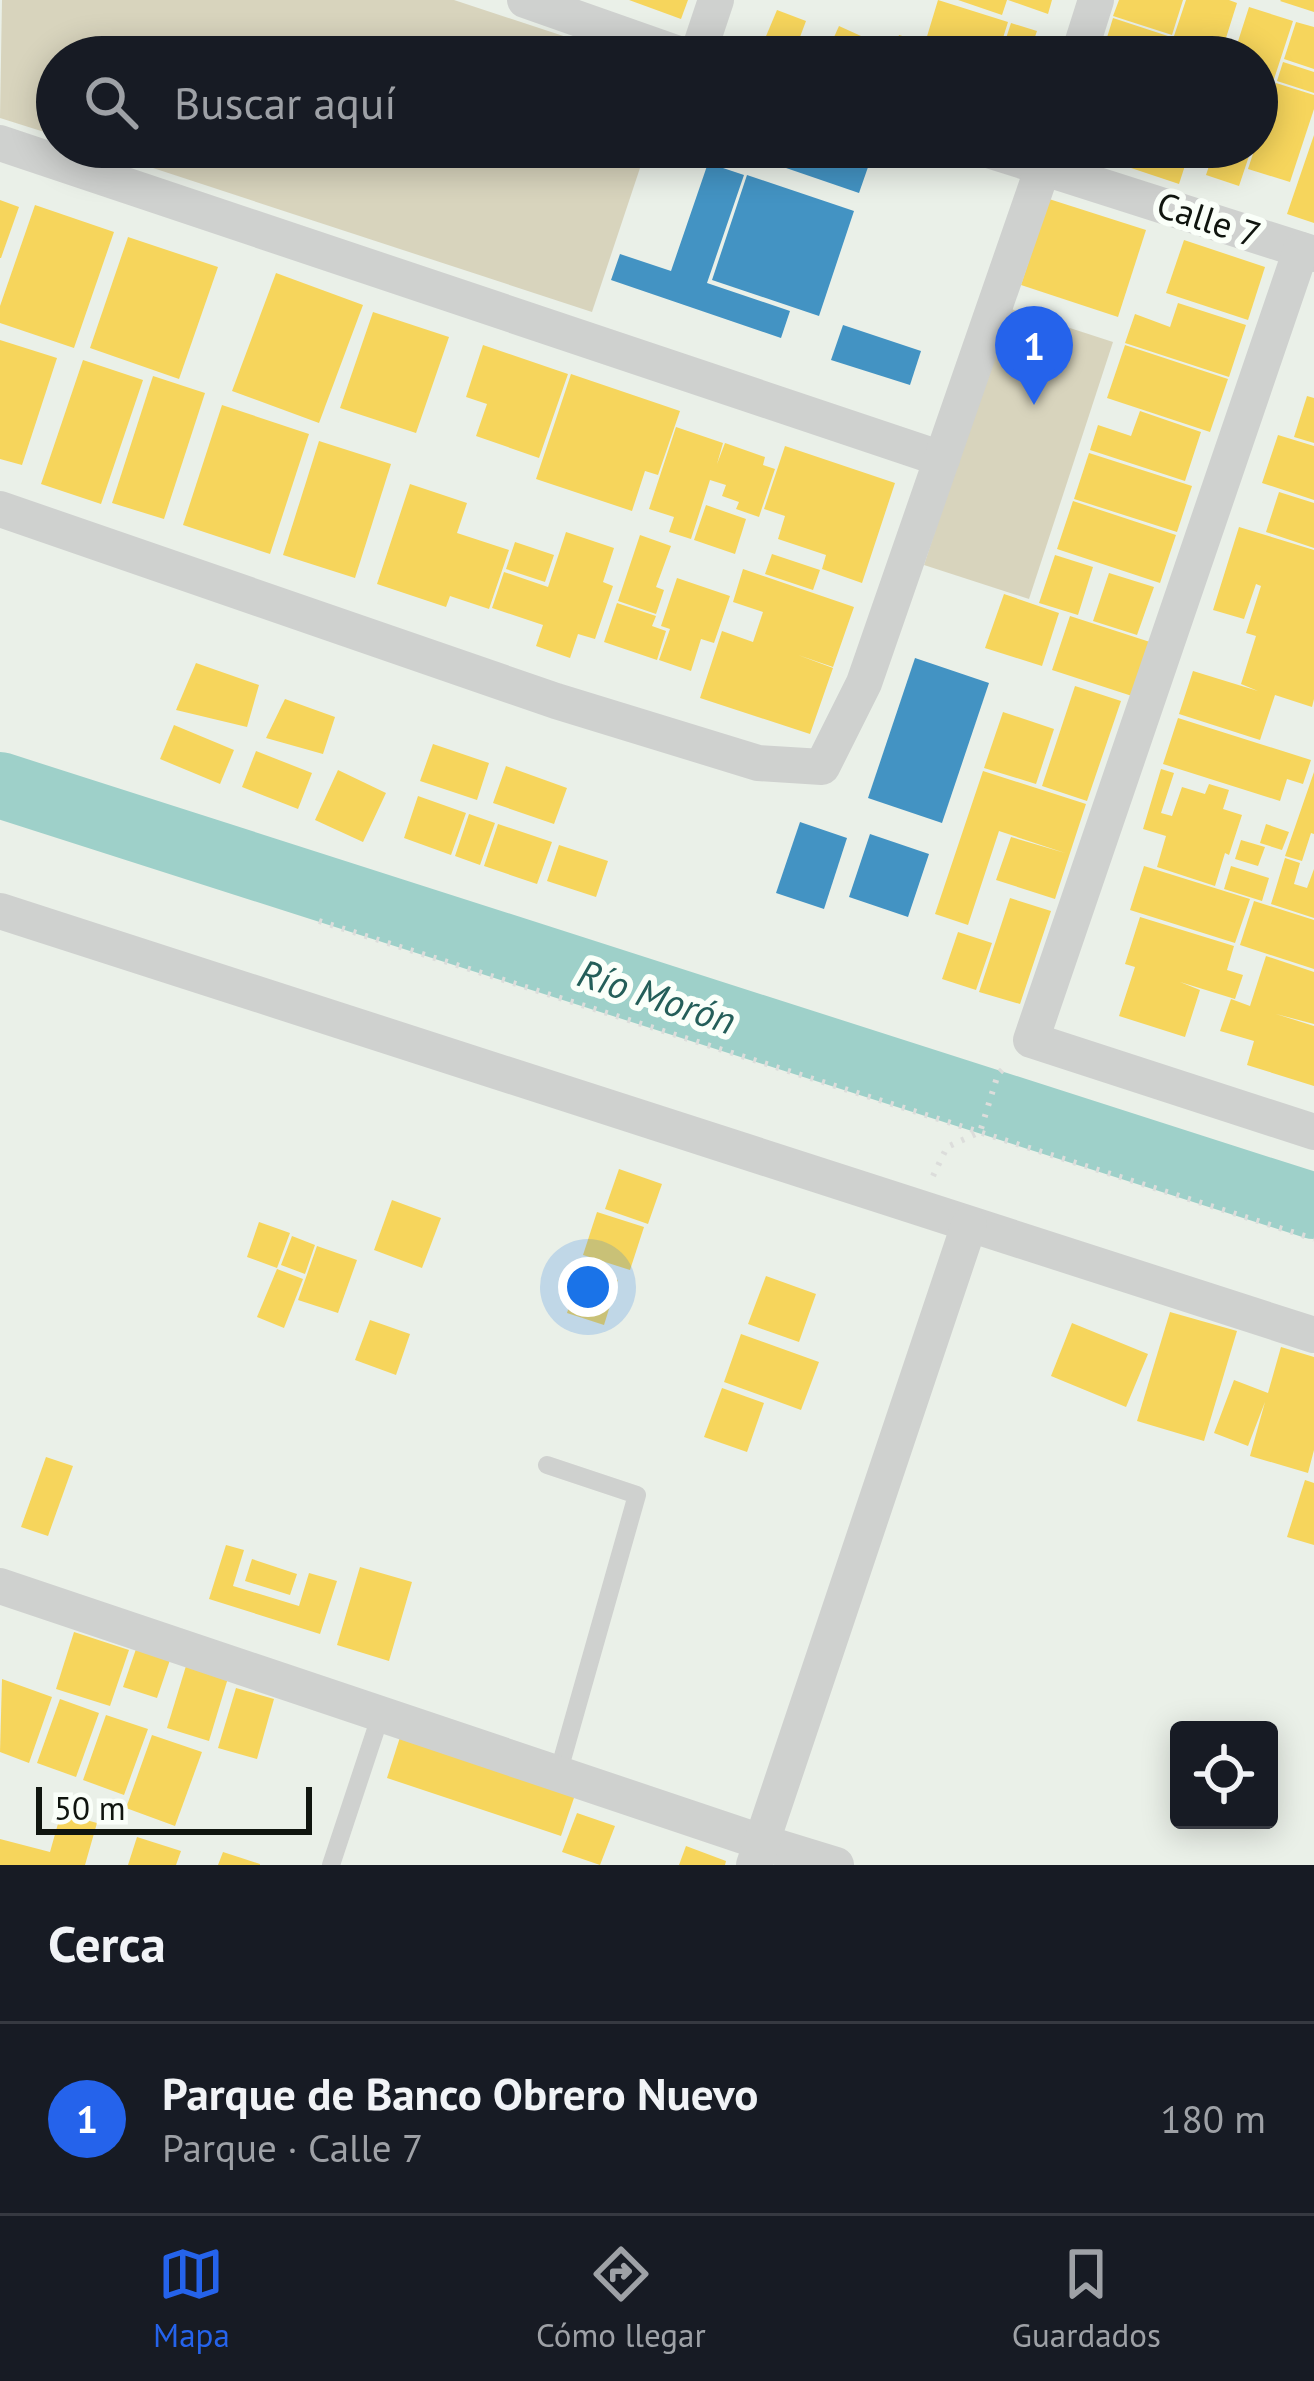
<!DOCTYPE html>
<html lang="es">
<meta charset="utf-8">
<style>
:root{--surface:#171b24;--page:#20242c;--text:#f1f3f6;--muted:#9ea1a6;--line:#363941;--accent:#2563eb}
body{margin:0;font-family:"PT Sans",sans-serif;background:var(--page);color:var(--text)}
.controls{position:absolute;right:36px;bottom:36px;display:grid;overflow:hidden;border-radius:12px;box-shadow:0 6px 30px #0003}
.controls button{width:108px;height:108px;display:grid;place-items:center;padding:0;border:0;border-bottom:3px solid var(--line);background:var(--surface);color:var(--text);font:60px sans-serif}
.scale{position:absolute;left:36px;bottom:30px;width:276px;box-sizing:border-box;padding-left:12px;border:6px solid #10150f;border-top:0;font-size:33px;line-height:42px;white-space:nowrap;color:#10150f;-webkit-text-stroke:9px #fafff9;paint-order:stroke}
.you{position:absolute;left:588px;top:1287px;width:42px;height:42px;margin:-30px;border:9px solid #fff;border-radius:50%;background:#1a73e8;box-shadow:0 0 0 18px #1a73e833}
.badge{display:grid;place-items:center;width:78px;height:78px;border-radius:50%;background:var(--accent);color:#fff;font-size:39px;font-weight:700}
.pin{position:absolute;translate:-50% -99px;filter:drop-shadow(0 3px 6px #0008)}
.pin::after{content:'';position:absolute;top:63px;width:42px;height:36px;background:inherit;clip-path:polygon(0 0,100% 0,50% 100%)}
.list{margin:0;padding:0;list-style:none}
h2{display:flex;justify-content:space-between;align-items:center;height:156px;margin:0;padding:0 48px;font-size:51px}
h2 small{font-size:39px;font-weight:400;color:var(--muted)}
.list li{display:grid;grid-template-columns:78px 1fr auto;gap:36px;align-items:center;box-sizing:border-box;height:192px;padding:0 48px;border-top:3px solid var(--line)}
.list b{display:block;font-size:45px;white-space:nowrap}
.list p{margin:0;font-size:39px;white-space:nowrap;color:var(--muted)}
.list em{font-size:39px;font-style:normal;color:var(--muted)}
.icon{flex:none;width:66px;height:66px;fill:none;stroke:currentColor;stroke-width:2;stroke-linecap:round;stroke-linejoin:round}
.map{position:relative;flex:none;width:1314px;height:1865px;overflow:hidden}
.search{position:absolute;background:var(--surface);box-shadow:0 6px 30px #0003;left:36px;right:36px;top:36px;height:132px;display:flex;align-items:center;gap:30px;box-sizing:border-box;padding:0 42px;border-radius:66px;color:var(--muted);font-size:45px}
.sheet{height:348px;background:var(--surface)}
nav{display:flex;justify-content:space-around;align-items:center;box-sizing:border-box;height:168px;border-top:3px solid var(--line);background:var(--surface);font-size:33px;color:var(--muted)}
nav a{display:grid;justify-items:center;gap:6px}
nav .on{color:var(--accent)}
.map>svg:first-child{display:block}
.green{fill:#d8d4bd}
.homes{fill:#f6d55c}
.schools{fill:#4393c3}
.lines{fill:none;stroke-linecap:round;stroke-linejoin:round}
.river{stroke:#9ed0c9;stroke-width:66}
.path{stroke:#dcdddb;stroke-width:6;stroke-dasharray:3 9;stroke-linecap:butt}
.lane{stroke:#cfd1cf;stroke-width:18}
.street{stroke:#cfd1cf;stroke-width:36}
.labels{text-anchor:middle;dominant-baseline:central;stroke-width:12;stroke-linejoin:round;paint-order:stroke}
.street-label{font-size:36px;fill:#10150f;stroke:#fafff9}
.water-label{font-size:39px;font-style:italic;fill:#245e59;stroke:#fafff9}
</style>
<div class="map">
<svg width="1314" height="1865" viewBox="0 0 1314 1865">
<rect width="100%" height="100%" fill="#eaf0e8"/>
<g class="green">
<polygon points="2,0 454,0 627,57 57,57 57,136 0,118"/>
<polygon points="89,147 647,147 592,312"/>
<polygon points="1008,308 1113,342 1029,599 924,565"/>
</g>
<g class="homes">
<polygon points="629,0 688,0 681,19"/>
<polygon points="938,0 1008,22 997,57 892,57 899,35 925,43"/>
<polygon points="958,0 1007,0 1002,15"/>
<polygon points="1008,0 1052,0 1048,14"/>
<polygon points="1119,0 1183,0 1172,35 1113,16"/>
<polygon points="1186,0 1229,0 1237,3 1220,57 1184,57 1186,50 1171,45"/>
<polygon points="1281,0 1314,0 1314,12 1280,1"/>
<polygon points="1249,7 1293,21 1274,79 1257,74 1257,57 1233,57"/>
<polygon points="777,10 806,21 794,53 764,41"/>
<polygon points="1113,18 1171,37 1165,57 1145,57 1105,44"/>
<polygon points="1296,22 1314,27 1314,69 1284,59"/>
<polygon points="1011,23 1037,31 1028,57 1000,57"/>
<polygon points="839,26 883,46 878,57 826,55"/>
<polygon points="1104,46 1134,56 1134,57 1100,57"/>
<polygon points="1283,62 1314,72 1314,93 1277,81"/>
<polygon points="1276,83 1314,95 1314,109 1290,182 1248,169"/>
<polygon points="1314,135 1314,223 1287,214"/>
<polygon points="1079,147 1136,147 1129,167 1089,155"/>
<polygon points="1138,147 1191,147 1179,184 1131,168"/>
<polygon points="1196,147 1252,147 1239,186 1206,175 1210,163 1193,157"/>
<polygon points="1049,199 1146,230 1118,317 1021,285"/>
<polygon points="0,200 19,207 1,258 0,258"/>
<polygon points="35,205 114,232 74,348 0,323 0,306"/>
<polygon points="128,237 218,267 179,379 90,348"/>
<polygon points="1184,240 1265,267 1248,320 1166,293"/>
<polygon points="276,273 363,305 319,423 232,391"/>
<polygon points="1178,303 1246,325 1229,377 1125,343 1135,314 1170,327"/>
<polygon points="373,312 449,337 416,433 340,408"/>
<polygon points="0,340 57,358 22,465 0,459"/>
<polygon points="483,345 568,374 539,458 476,436 487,404 466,397"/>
<polygon points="1125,345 1228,379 1210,432 1107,398"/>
<polygon points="83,360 143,380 101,504 41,484"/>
<polygon points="571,374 680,411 658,475 645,471 632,511 536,479"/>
<polygon points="153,376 205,393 164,519 112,503"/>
<polygon points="1307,396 1314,398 1314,443 1294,437"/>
<polygon points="222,405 309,434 270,554 183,525"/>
<polygon points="1140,411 1201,432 1185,481 1090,450 1098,425 1131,436"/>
<polygon points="676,427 723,443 717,464 725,443 765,457 763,465 775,469 759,517 736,509 739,502 722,496 726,485 710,480 691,539 669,532 674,517 649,509"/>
<polygon points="1278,435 1314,446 1314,500 1262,483"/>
<polygon points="319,441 391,464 355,578 283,555"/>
<polygon points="785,446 895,483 862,583 822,569 826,555 778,539 785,516 764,509"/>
<polygon points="1089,453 1192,486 1177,532 1074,499"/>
<polygon points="410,484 467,503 457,533 509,550 489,609 450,596 446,607 377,584"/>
<polygon points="1279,492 1314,503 1314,548 1266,532"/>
<polygon points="1073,501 1176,535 1160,583 1057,549"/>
<polygon points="706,505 746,519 735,554 694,540"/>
<polygon points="1239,527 1314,550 1314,699 1312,707 1275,695 1260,740 1179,714 1193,671 1258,691 1241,684 1256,636 1246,633 1261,586 1256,584 1244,619 1213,610"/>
<polygon points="566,532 614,548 603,582 613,586 595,639 578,634 570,658 536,646 543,625 492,608 504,572 548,587"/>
<polygon points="640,535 671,546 656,587 664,590 656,614 618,601"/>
<polygon points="515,542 554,555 545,582 506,569"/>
<polygon points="772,554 820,570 813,590 765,574"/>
<polygon points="1055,555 1093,567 1078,615 1039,603"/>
<polygon points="743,569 854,607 833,667 798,655 833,668 810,734 700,698 722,631 753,642 763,612 733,602"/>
<polygon points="1109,573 1154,587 1137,635 1093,621"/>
<polygon points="677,578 730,596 714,643 701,639 691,671 659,660 670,629 661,626"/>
<polygon points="1004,594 1059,613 1042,666 985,648"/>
<polygon points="617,603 656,616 652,626 666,631 657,660 604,642"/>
<polygon points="1070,616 1150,642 1132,696 1052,670"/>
<polygon points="196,663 259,685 247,727 176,710"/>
<polygon points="1075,686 1121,701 1087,801 1042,786"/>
<polygon points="285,699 335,717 323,754 266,738"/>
<polygon points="1003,712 1054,729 1036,784 984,768"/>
<polygon points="1178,718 1311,760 1303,784 1287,779 1280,801 1163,764"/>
<polygon points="174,725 234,750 220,784 160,759"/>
<polygon points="433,744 489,763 477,800 420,781"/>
<polygon points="256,751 312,773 298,809 242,787"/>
<polygon points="506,766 567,788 554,824 493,803"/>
<polygon points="1161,769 1174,773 1161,813 1172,816 1182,787 1205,794 1209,784 1229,790 1223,809 1242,815 1229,855 1225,853 1215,886 1157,867 1166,836 1143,829"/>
<polygon points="338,770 386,793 363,842 315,820"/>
<polygon points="983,771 1086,804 1055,899 996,880 1011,837 1065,853 999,831 968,925 935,914"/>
<polygon points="1314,772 1314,834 1311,833 1302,861 1285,856"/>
<polygon points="418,796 466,813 451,855 404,838"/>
<polygon points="469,814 495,823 480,865 455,856"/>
<polygon points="498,824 552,842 537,884 484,866"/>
<polygon points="1266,824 1289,832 1282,850 1260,843"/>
<polygon points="1241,840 1265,847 1258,866 1235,859"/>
<polygon points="559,845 608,861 596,897 547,881"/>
<polygon points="1285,858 1300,863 1294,884 1307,888 1314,869 1314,918 1271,904"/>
<polygon points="1144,866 1250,899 1235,943 1130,910"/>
<polygon points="1231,866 1269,878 1262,901 1224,889"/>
<polygon points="1010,898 1051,911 1020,1004 979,992"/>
<polygon points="1254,901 1314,920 1314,969 1240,945"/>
<polygon points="1140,917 1234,946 1227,970 1243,975 1235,999 1180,982 1200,990 1185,1037 1119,1016 1135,967 1125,964"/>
<polygon points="958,932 992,943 976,990 942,979"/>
<polygon points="1266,956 1314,972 1314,1024 1276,1014 1314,1026 1314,1086 1247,1065 1254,1041 1220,1031 1231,999 1250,1006"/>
<polygon points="619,1169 662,1184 648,1224 605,1209"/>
<polygon points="392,1200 441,1218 422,1268 374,1250"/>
<polygon points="597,1212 644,1227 630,1270 583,1255"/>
<polygon points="259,1222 290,1233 277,1268 247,1257"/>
<polygon points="292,1236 315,1245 305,1274 281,1265"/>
<polygon points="317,1246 357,1260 338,1313 298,1300"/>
<polygon points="582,1268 618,1280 604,1325 567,1313"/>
<polygon points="277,1269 303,1279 284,1328 257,1317"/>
<polygon points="766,1276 816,1294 799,1342 748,1324"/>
<polygon points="1170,1312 1237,1331 1204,1441 1137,1421"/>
<polygon points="370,1320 410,1334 396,1375 355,1360"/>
<polygon points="1072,1323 1148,1354 1126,1407 1051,1376"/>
<polygon points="741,1334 819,1362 801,1410 724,1382"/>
<polygon points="1281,1347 1314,1357 1314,1450 1308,1473 1250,1456 1265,1402 1248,1446 1214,1433 1234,1380 1268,1393"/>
<polygon points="722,1388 764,1403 747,1452 704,1437"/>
<polygon points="46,1457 73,1466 48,1536 21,1527"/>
<polygon points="1305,1480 1314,1483 1314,1545 1287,1537"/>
<polygon points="226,1545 244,1550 233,1586 299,1606 309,1573 337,1581 320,1634 209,1599"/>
<polygon points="252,1559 297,1574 290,1595 245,1581"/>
<polygon points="360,1567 412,1582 389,1661 337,1645"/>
<polygon points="74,1632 129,1650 110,1706 56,1689"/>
<polygon points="136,1649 170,1660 157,1698 123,1687"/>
<polygon points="186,1666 228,1678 209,1741 167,1728"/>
<polygon points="2,1679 52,1697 29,1763 0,1752"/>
<polygon points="236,1688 274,1699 257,1759 218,1748"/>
<polygon points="60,1699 99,1713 76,1777 37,1763"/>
<polygon points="106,1715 148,1729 124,1795 83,1780"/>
<polygon points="402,1731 577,1789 561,1836 387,1778"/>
<polygon points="152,1735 202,1752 175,1826 126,1808"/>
<polygon points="61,1813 97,1823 85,1865 0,1865 0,1839 50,1852"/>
<polygon points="577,1813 615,1826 600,1865 562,1852"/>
<polygon points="137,1837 181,1851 176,1865 128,1865"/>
<polygon points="686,1846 726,1861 725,1865 679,1865"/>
<polygon points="223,1852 260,1864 260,1865 218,1865"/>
</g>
<g class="schools">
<polygon points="758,147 875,147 859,193 754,157"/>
<polygon points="708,163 744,175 707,283 790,311 781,338 611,280 620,254 671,271"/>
<polygon points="747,175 854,211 819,316 712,280"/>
<polygon points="843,325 921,351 910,385 831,360"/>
<polygon points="915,658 989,683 942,823 868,798"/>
<polygon points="800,822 847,838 824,909 776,893"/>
<polygon points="870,834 929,854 908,917 849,897"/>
</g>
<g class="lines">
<polyline class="river" points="0,785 1314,1206"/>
<g class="path">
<polyline points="319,921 1314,1239"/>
<polyline points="933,1176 947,1147 980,1132 998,1074 1008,1064"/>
</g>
<g class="lane">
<polyline points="547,1465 637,1495 558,1774"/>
<polyline points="331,1865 381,1714"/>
</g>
<g class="street">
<polyline points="525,0 687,57"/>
<polyline points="697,57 716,0"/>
<polyline points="1078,57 1096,0"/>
<polyline points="0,143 942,459"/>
<polyline points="979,147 1314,254"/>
<polyline points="1301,250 1031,1040 1314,1132"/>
<polyline points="0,509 556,701 758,763 822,767 864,683 1050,147"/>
<polyline points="0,911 1314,1335"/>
<polyline points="0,1586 761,1842 836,1865"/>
<polyline points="754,1865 969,1225"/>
</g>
</g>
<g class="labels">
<g class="street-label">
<text transform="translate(1209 219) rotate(18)">Calle 7</text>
</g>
<g class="water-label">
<text transform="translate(657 996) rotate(18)">Río Morón</text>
</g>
</g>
</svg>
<div class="controls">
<button><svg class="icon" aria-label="locate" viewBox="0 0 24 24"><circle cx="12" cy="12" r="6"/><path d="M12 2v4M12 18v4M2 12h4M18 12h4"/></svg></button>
</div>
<div class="scale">50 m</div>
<div class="you"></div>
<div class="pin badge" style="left:1034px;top:405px">1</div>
<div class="search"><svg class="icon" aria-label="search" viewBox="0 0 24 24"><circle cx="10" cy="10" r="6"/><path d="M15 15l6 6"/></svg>Buscar aquí</div>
</div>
<section class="sheet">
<h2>Cerca<small></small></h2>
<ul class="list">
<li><span class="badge">1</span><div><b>Parque de Banco Obrero Nuevo</b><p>Parque · Calle 7</p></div><em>180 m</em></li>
</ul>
</section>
<nav>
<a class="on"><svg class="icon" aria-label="map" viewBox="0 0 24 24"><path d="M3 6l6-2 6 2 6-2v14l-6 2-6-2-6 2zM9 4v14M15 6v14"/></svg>Mapa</a>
<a><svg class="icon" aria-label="directions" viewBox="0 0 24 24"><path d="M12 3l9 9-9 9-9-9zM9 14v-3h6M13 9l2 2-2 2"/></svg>Cómo llegar</a>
<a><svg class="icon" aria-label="saved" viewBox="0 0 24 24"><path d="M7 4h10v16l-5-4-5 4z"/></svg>Guardados</a>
</nav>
